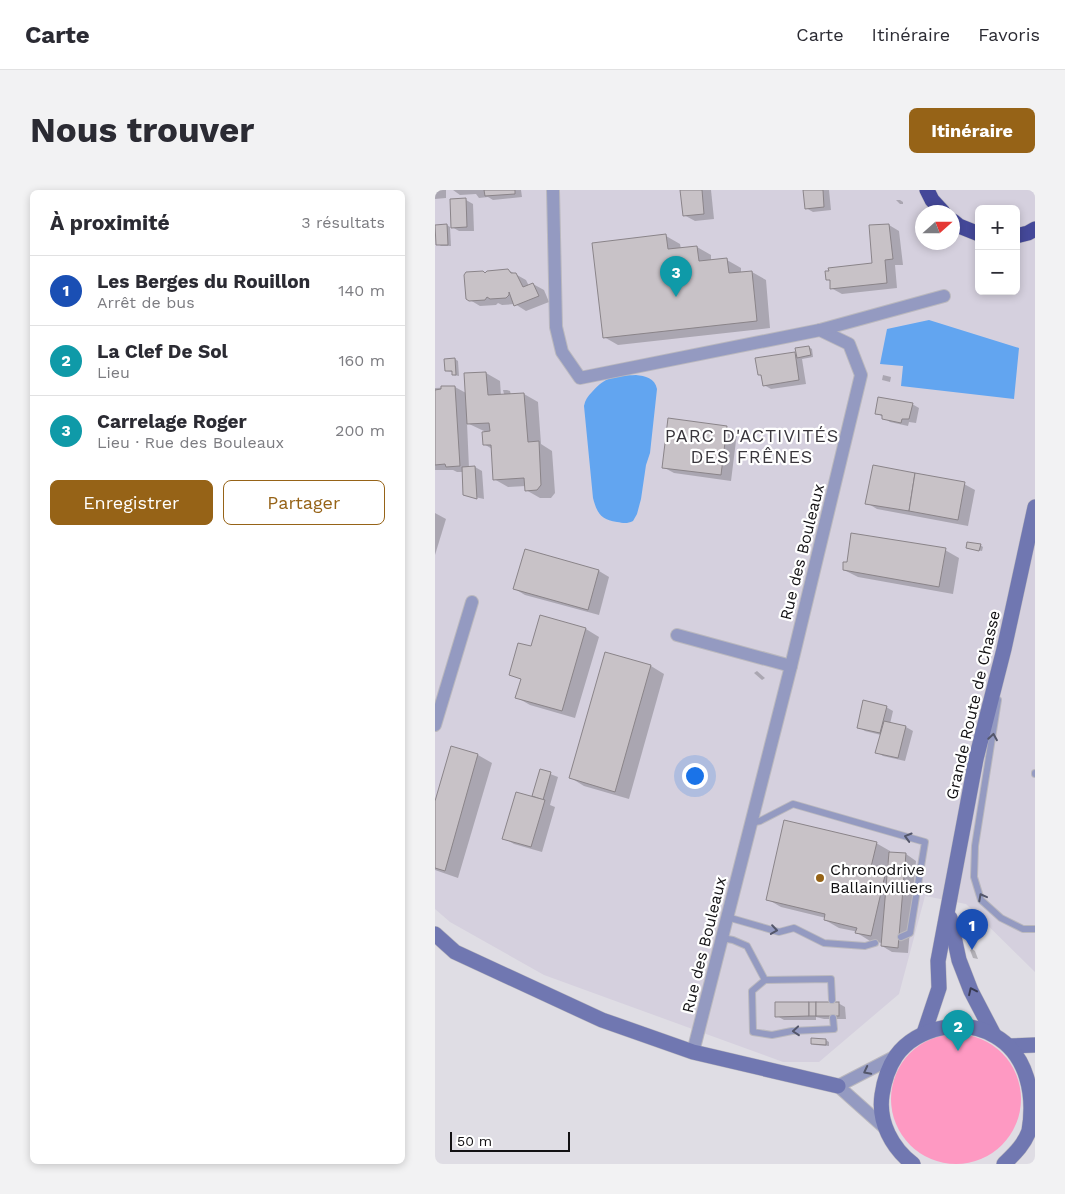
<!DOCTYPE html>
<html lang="fr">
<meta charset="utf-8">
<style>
:root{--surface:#fff;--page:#f2f2f3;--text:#2b2b33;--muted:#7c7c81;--line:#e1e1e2;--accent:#966317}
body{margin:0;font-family:"Work Sans",sans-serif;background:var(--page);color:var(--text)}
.controls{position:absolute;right:15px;top:15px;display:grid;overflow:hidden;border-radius:8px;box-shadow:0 2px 8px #0003}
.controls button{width:45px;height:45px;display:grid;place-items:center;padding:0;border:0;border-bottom:1px solid var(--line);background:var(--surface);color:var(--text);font:25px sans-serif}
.compass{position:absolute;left:480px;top:15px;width:45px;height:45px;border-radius:50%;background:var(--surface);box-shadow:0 2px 8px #0003;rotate:69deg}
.scale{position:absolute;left:15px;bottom:12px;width:120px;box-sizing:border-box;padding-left:5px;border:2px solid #121113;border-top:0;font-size:14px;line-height:18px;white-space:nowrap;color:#121113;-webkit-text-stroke:4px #fff;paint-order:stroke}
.you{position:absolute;left:259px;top:585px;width:18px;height:18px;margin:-12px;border:4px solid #fff;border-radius:50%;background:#1a73e8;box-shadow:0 0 0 8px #1a73e833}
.badge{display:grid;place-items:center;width:32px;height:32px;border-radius:50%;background:var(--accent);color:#fff;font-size:16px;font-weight:700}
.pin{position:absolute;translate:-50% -41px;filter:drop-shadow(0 1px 2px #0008)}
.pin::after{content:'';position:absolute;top:26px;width:18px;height:15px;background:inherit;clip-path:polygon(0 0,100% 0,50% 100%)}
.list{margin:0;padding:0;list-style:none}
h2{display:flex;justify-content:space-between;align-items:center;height:65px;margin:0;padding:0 20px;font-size:21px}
h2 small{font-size:16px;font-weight:400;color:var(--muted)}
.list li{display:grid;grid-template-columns:32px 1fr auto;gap:15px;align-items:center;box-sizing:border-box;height:70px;padding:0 20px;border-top:1px solid var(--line)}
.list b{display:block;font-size:19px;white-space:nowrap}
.list p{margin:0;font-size:16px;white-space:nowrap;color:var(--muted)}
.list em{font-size:16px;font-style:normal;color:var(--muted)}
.actions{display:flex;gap:10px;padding:15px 20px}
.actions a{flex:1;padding:11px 0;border:1px solid var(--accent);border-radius:8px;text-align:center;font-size:18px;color:var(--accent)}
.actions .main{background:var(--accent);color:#fff}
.map{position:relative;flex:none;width:600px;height:974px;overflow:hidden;border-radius:8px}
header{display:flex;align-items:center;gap:30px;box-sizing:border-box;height:70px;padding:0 25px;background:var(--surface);border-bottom:1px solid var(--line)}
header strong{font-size:24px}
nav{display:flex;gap:28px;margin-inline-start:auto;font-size:18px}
.intro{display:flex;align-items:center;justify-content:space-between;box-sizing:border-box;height:120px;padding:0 30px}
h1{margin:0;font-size:35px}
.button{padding:12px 22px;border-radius:8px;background:var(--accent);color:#fff;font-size:18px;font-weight:700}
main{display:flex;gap:30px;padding:0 30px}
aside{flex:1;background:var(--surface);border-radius:8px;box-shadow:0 2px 8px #0003}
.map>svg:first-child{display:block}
.built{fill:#d5d0de;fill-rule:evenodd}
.green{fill:#fe99c2}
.water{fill:#62a5f0}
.shadow{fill:#0003;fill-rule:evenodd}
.building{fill:#c8c2c7;stroke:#8a8489}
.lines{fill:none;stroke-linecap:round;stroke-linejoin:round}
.lane-casing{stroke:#bab8be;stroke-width:8}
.street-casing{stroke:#bab8be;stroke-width:14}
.secondary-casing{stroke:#bab8be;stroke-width:16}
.highway-casing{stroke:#bab8be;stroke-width:16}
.lane{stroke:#949ac1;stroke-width:6}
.street{stroke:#949ac1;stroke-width:12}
.secondary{stroke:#7077b1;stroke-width:15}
.highway{stroke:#444899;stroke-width:15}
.oneway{stroke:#53566a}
.oneway2{stroke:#383a52}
.poi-dot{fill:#966317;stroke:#fff;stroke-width:2}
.labels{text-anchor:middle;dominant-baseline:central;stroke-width:4.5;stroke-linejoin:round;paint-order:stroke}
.street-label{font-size:16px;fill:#121113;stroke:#fff}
.poi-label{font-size:16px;fill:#121113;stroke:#fff;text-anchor:start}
.neighbourhood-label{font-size:18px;letter-spacing:1px;fill:#38353b;stroke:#fff}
</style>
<header>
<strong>Carte</strong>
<nav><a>Carte</a><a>Itinéraire</a><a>Favoris</a></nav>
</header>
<div class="intro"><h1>Nous trouver</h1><a class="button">Itinéraire</a></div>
<main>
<aside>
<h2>À proximité<small>3 résultats</small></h2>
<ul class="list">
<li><span class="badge" style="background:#1a4fb4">1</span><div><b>Les Berges du Rouillon</b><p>Arrêt de bus</p></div><em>140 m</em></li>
<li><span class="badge" style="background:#0f9aa8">2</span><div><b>La Clef De Sol</b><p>Lieu</p></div><em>160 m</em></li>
<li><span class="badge" style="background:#0f9aa8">3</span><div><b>Carrelage Roger</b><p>Lieu · Rue des Bouleaux</p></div><em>200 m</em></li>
</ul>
<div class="actions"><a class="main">Enregistrer</a><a>Partager</a></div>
</aside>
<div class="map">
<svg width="600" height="974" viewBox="0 0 600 974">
<rect width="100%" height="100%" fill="#dfdde4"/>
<path class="built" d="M0,0h600v782l-69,-68 -41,-8 -26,98 -80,68h-36l-239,-87 -94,-53 -15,-13zM544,19h37v82h-37zM488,22h30v30h-30z"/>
<circle class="green" cx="521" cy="909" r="65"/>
<g class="water">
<polygon points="494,130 584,158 579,209 466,196 468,176 445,174 452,139"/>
<path d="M201,185c9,1 19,3 21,14l-7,64 -4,12 -5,34 -4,15 -4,7c-6,3 -10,2 -16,1 -16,-2 -20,-9 -24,-24l-9,-92c1,-6 4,-10 8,-14 14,-16 23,-16 44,-17z"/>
</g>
<g class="shadow">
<polygon points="0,0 11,0 11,8 0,9"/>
<polygon points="18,0 86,0 87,7 58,10 53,7 44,8 41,4 25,5"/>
<polygon points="247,0 276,0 279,29 260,31 249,25"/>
<polygon points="369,0 394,0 396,20 378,22 371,18"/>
<polygon points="31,10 38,14 39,41 24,41 17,37"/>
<polygon points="461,10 465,10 468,12 468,14 465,14"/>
<polygon points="12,35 15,37 16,56 6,56 3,54"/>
<polygon points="454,35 464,41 468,75 460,75 462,98 407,104 396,98 396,91 392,89 439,75"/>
<polygon points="231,46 245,54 246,59 262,57 276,65 276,71 292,70 306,78 306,83 317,82 331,90 335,138 183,155 169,147"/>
<polygon points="73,80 91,90 94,96 98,94 109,100 114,112 91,121 80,114 67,115 63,113 61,115 45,116 35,110 51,84"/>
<polygon points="374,157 377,159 378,167 367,169 371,194 336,199 329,195 327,186 324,184 359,163 362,165"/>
<polygon points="20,169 23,171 24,186 18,185 18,182 11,181"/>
<polygon points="51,183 65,191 66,206 72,206 69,204 68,200 72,200 75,201 76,205 89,204 103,212 106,254 117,261 120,303 116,308 105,308 91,300 91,296 73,297 59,289 57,259 49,254 49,241 32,233 34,278 40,277 47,281 49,309 35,306 35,307 29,304 28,282 22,282 18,280 0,280 0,198 20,197 31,203"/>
<polygon points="448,185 456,187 455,192 447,190"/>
<polygon points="477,214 484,218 481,233 474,232 473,236 455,232 442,223"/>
<polygon points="291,237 302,243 296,291 239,283 228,277"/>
<polygon points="529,294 540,300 533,336 442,319 432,313"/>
<polygon points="0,323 11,329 0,365"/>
<polygon points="545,355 548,357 547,361 532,358"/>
<polygon points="510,360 524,368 518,404 423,387 409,380"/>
<polygon points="91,361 164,381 174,387 164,425 90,405 80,399"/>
<polygon points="105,427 151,439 164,447 140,528 95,515 81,507 87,490 76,484 97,458"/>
<polygon points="216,476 229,484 194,609 149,596 136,588"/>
<polygon points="322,481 330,488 327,490 319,483"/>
<polygon points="451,517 458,521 455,534 471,537 478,541 470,571 448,566 442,562 446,545 430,541 423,537"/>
<polygon points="17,558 43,565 57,573 23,688 0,680 0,616"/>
<polygon points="105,580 123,587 115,615 120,617 107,662 79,654 69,648 103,609 98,606"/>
<path d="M441,653l14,8v2l16,1 10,7 -8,92 -16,-1 -10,-6v-3l-12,-2 -16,-10 -15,-3 -14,-8 1,-2 -45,-11 -14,-8zM453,672h1l-1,11 -3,-1z"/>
<polygon points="537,759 540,761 543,769 538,768 535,760"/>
<polygon points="403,813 410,817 411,829 389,829 381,827 381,830 349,830 342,826"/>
<polygon points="391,850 394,852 394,856 380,855 377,854"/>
</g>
<g class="building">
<polygon points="49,0 80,0 80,4 50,6"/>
<polygon points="245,0 267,0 269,24 248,26"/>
<polygon points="368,0 388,0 389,17 370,19"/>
<polygon points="31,8 32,37 16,38 15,9"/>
<polygon points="12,34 13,55 1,55 0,35"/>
<polygon points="454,34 458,69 450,70 452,93 395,99 395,90 391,90 390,81 394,81 393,78 437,73 434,35"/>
<polygon points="231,44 233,59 262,56 264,71 292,68 294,83 317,81 322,131 168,148 157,53"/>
<polygon points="73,79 76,83 81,83 88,97 98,93 104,106 79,116 74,102 74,105 71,108 55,109 52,107 50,110 34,111 31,109 29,85 31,82 48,81 50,83 52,81"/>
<polygon points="374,156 376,165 362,168 360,158"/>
<polygon points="360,162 364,190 328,196 326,185 323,185 320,168"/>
<polygon points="20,168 21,185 17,185 17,181 10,181 9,169"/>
<polygon points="51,182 53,205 89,203 93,252 104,251 106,295 102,300 90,301 89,288 58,290 56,255 48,255 47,242 55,241 54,233 32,234 29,183"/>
<polygon points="6,196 20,196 25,276 11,277 10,274 0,275 0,200 6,199"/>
<polygon points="443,207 478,213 474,229 467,229 466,233 447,229 447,225 440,224"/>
<polygon points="233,228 292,236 286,285 227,278"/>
<polygon points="438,275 480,283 474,321 430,314"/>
<polygon points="40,276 42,309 28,305 27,277"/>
<polygon points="480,283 530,292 523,330 474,321"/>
<polygon points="416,343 511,358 504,397 408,380 408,372 412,372"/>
<polygon points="532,352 546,354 544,361 531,358"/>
<polygon points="90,359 164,380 153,420 78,399"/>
<polygon points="105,425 151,438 127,521 80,508 86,489 74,485 83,453 96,456"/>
<polygon points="170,462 216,475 180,602 134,588"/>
<polygon points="428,510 452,516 445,543 422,538"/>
<polygon points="449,531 471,536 463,568 440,563"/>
<polygon points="16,556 43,564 10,681 0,678 0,611"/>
<polygon points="105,579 116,582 108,610 97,606"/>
<polygon points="81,602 110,610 96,657 67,649"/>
<polygon points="349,630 442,652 436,677 451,681 436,746 420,743 422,738 389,730 390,724 331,710"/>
<polygon points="454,662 471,663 463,758 446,756"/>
<polygon points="340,812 374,812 374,826 340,827"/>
<rect x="374" y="812" width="7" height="14"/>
<rect x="381" y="812" width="23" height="14"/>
<polygon points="376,848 391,849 391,855 376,854"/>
</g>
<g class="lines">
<g class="lane-casing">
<g id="lane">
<polyline points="563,510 540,656 539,687 546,710 566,728 588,739 600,739"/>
<polyline points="600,583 600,584"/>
<polyline points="316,633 325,631 358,614 490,652 475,743 466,747"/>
<polyline points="292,727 344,742 359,738 389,753 430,756 440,753"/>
<polyline points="287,748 298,750 312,756 330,790"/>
<polyline points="397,810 396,789 330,790 317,801 318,842 337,845 357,841 399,839 398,828"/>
</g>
</g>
<g class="street-casing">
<g id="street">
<polyline points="118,0 121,137 127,162 145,188 385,140 414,154 426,185 356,476 258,862"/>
<polyline points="385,140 509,106"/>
<polyline points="242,445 356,476"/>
<polyline points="0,535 37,412"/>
<polyline points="450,938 403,896 461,866"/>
</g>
</g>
<g class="secondary-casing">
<g id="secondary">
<polyline points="515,728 524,770 536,801 559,845"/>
<polyline points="0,744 20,762 167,830 258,862 403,896"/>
<polyline points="489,843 504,798 503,771 541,569 569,459 600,317"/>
<polyline points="575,856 600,855"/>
<path d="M478,974c-21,-16 -35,-42 -31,-69 2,-14 6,-27 14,-39 21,-29 68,-39 99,-20 33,19 40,60 34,95 -5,14 -15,23 -25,33"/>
</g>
</g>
<g class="highway-casing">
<g id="highway">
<polyline points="492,0 497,10 508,22"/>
<polyline points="518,31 524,36 544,44"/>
<polyline points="581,46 593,43 600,39"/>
</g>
</g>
<use href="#lane" class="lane"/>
<use href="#street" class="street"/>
<use href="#secondary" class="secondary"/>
<use href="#highway" class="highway"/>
</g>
<defs><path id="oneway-chevron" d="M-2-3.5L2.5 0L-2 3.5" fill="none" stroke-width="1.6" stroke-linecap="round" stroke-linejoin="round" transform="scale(1.25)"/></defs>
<g class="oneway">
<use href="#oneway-chevron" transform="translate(558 547) rotate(-81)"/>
<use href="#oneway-chevron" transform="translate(473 647) rotate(-164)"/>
<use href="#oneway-chevron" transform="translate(547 707) rotate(-118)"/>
<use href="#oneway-chevron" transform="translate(339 740) rotate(8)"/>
<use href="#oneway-chevron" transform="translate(361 841) rotate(175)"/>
<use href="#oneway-chevron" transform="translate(432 881) rotate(153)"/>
</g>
<use class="oneway2" href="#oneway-chevron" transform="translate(537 801) rotate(-115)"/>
<circle class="poi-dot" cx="385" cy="688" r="5"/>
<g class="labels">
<g class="street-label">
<text transform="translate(367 362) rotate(-76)">Rue des Bouleaux</text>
<text transform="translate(538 515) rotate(-77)">Grande Route de Chasse</text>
<text transform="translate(269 755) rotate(-76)">Rue des Bouleaux</text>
</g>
<g class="poi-label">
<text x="395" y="679">Chronodrive<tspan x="395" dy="18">Ballainvilliers</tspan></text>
</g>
<g class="neighbourhood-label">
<text x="317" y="245">PARC D'ACTIVITÉS<tspan x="317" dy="21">DES FRÊNES</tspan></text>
</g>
</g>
</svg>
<div class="controls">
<button>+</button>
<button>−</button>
</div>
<svg class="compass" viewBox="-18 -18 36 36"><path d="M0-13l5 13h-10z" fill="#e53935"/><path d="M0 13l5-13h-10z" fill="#7c7c81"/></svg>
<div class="scale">50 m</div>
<div class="you"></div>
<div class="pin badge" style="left:537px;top:760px;background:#1a4fb4">1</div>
<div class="pin badge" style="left:523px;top:861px;background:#0f9aa8">2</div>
<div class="pin badge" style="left:241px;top:107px;background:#0f9aa8">3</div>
</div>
</main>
